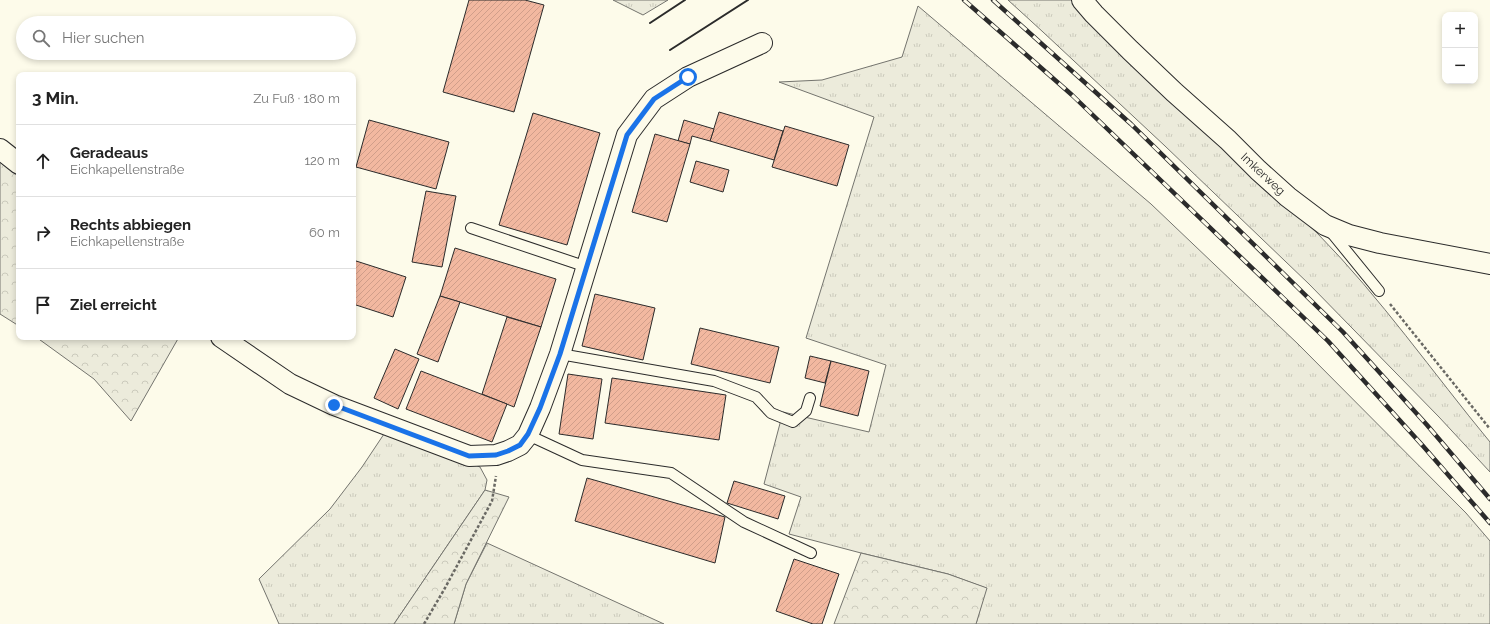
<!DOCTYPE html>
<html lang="de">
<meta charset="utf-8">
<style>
:root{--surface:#fff;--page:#f2f2f2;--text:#222;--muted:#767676;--line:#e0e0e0}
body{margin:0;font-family:Raleway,sans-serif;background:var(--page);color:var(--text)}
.controls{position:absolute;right:12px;top:12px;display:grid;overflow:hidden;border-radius:8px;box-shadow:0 2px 6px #0003}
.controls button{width:36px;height:36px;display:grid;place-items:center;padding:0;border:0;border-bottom:1px solid var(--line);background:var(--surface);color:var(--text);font:20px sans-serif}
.stop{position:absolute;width:12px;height:12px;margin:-9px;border:3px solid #1a73e8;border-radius:50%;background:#fff}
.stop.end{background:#1a73e8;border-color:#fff;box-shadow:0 1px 4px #0008}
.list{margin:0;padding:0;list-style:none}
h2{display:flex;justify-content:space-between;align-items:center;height:52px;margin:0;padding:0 16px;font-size:17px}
h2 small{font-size:13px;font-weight:400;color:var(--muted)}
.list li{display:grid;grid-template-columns:26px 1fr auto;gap:12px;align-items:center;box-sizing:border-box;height:72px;padding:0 16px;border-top:1px solid var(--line)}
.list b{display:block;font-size:15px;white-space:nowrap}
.list p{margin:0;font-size:13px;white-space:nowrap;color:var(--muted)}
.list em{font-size:13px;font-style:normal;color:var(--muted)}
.icon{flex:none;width:22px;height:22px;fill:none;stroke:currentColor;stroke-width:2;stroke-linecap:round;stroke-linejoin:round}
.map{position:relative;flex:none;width:1490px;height:624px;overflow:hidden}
.search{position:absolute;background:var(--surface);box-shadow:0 2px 6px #0003;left:16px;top:16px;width:340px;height:44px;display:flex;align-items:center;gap:10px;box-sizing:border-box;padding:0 14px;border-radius:22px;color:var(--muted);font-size:15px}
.panel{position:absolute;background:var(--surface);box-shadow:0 2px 6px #0003;left:16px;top:72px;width:340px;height:268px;border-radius:8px}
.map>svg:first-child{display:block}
.grass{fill:url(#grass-tufts);stroke:#74746e}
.forest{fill:url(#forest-crowns);stroke:#74746e}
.building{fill:url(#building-hatch);stroke:#2b2b2b}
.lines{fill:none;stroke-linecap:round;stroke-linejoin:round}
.service-casing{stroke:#2b2b2b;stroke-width:12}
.minor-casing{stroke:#2b2b2b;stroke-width:22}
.path{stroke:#6a6964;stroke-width:2.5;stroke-dasharray:3 2;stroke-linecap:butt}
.service{stroke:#fdfbea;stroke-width:10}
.minor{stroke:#fdfbea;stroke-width:20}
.rail-casing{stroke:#2b2b2b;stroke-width:4.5}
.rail{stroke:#fdfbea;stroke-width:3;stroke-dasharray:9;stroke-linecap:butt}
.wall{stroke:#2b2b2b;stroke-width:2}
.route{stroke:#1a73e8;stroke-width:5}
.labels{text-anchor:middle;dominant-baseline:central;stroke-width:3;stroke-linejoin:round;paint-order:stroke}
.street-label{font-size:12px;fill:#2b2b2b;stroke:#fdfbea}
</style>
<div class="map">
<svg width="1490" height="624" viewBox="0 0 1490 624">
<defs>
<pattern id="grass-tufts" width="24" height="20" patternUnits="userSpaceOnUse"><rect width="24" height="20" fill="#ecebdb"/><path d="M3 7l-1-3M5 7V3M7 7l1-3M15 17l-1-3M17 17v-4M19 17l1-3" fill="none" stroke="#cbcabc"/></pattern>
<pattern id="forest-crowns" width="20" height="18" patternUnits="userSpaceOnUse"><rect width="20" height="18" fill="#ecebdb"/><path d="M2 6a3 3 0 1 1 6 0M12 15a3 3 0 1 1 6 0" fill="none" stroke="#cbcabc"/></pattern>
<pattern id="building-hatch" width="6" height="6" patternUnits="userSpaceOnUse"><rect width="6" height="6" fill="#f2b8a0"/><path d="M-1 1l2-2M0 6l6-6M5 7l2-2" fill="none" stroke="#d09e8a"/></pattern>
</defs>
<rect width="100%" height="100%" fill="#fdfbea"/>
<g class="grass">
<polygon points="613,0 668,0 643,15"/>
<path d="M1008,0h63c62,66 128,126 194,188 17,16 37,29 53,46 62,63 115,139 172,208v30l-51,-55 -130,-133 -144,-138 -122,-114z"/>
<polygon points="918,6 1151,204 1298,344 1466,513 1490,541 1490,624 976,624 986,588 948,574 861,553 789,534 801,497 764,484 783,412 869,432 886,365 806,338 874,117 779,82 822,80 902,57"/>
<polygon points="386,431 454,455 480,467 487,480 485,490 394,624 279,624 259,579 330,509 362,467"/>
<polygon points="487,543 664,624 454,624 466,584"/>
</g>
<g class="forest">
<polygon points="0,160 19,173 19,326 0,314"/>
<polygon points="36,337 179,337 131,421 94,379"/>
<polygon points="485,490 509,497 466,584 454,624 394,624"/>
<polygon points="861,553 948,574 987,588 976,624 834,624"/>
</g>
<g class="building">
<polygon points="469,0 525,0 544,5 514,112 443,92"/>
<polygon points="719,112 783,131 774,160 710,141"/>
<polygon points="533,113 600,133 567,245 499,225"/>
<polygon points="369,120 449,142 436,189 356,167"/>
<polygon points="684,120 714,129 710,141 692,136 690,144 678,141"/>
<polygon points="785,126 849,145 837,186 772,167"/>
<polygon points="655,134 690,144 667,222 632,212"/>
<polygon points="696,161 729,170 723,192 690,182"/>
<polygon points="426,191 456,196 442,267 412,262"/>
<polygon points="455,248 556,279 541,327 440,296"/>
<polygon points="353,260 406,277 393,317 353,304"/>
<polygon points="595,294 655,308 643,360 582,346"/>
<polygon points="440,296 460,302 438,362 417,354"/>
<polygon points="507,317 541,327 514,407 482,394"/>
<polygon points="700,328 779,347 770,383 691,364"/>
<polygon points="395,349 419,359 398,409 374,398"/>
<polygon points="810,356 831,361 825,383 805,378"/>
<polygon points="831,361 869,371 858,416 820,406"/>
<polygon points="421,371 507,404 492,442 406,409"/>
<polygon points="568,374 602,379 593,439 559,434"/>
<polygon points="612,378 726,395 719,440 605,423"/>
<polygon points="587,478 725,517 715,563 575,521"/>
<polygon points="734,481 785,496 778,519 727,503"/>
<polygon points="794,559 839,574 822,624 813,624 776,611"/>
</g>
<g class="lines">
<g class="service-casing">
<g id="service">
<polyline points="471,228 587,267"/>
<polyline points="1331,232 1379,291"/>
<polyline points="560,354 714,381 756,397 771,413 793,422 806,411 810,398"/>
<polyline points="528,435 582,460 671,473 744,522 811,553"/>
</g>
</g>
<g class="minor-casing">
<g id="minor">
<polyline points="1082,0 1094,14 1130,50 1174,92 1228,140 1258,170 1288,197 1325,225 1349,235 1380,243 1490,264"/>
<polyline points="0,149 19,164"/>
<polyline points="221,337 290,384 334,405 469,456 496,455 508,451 520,445 528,435 540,408 560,354 627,135 654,99 688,77 762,43"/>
</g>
</g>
<g class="path">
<polyline points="1390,304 1490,429"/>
<polyline points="424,624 445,588 492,501 496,476"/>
</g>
<use href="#service" class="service"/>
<use href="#minor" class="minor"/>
<g class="rail-casing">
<g id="rail">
<polyline points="964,0 1072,95 1328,341 1423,446 1490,523"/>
<polyline points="993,0 1131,124 1343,332 1427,425 1490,499"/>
</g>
</g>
<use href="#rail" class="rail"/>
<g class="wall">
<polyline points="650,23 685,0"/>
<polyline points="670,50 748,0"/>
</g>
</g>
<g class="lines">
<polyline class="route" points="334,405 469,456 496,455 508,451 520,445 528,434 540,408 560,354 627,135 654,99 688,77"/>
</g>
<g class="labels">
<g class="street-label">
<text transform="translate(1263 174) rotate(43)">Imkerweg</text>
</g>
</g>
</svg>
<div class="controls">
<button>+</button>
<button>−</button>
</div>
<div class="stop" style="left:688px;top:77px"></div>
<div class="stop end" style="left:334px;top:405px"></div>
<div class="search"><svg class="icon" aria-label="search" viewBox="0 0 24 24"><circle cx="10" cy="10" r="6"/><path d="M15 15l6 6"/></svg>Hier suchen</div>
<section class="panel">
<h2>3 Min.<small>Zu Fuß · 180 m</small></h2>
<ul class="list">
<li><svg class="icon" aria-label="ahead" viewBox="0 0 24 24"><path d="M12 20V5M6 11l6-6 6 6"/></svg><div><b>Geradeaus</b><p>Eichkapellenstraße</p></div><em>120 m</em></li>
<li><svg class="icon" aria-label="right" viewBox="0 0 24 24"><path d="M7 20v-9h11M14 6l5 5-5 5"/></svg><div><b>Rechts abbiegen</b><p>Eichkapellenstraße</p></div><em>60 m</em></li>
<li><svg class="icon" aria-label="arrive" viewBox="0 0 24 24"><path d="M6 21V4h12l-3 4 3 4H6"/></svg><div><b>Ziel erreicht</b></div></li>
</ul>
</section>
</div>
